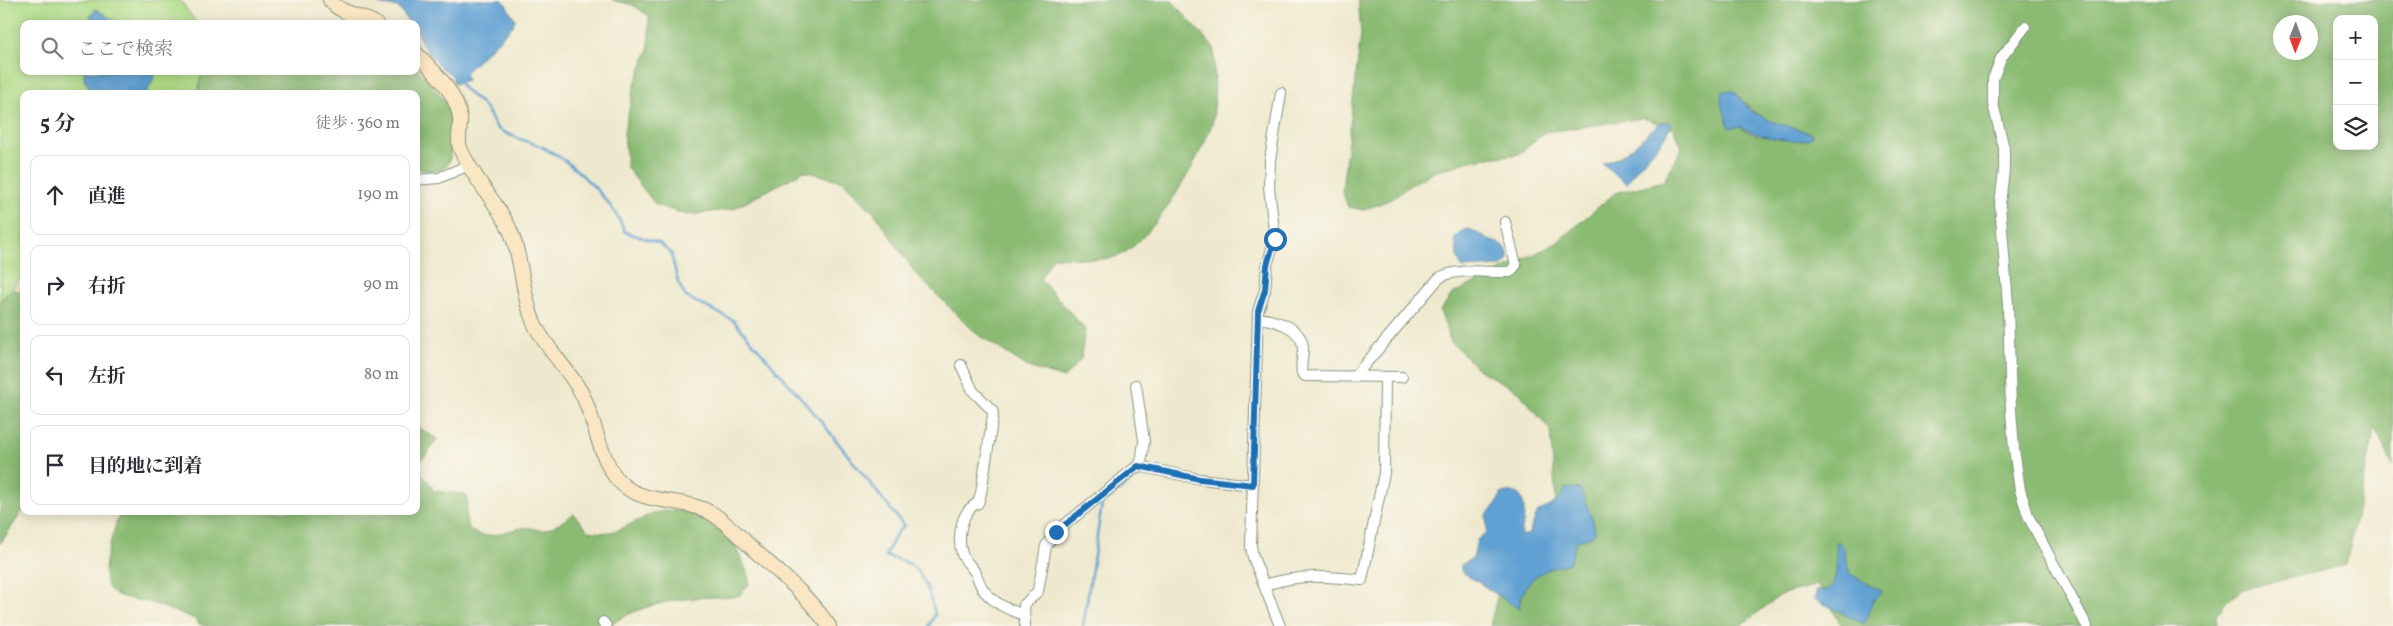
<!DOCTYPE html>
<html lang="ja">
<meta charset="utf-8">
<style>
:root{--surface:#fff;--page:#f7f7f7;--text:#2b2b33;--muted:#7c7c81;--line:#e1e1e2}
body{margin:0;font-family:Vollkorn,"Noto Serif JP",serif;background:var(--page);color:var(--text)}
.controls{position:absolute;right:15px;top:15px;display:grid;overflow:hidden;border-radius:10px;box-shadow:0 2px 12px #0003}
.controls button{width:45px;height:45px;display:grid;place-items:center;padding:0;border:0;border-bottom:1px solid var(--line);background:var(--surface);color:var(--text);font:25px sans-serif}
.compass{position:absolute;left:2273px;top:15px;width:45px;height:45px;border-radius:50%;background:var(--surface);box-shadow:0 2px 12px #0003;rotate:181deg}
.stop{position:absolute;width:15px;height:15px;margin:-11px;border:4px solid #1f6fb2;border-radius:50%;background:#fff}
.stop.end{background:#1f6fb2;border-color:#fff;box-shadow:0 1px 5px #0008}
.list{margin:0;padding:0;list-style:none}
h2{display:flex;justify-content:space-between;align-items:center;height:65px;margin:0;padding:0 20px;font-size:21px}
h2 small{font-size:16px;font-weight:400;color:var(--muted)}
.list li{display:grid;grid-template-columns:32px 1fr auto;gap:15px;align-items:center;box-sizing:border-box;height:80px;margin:0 10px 10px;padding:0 10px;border:1px solid var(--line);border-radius:10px}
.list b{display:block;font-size:19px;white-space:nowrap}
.list em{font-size:16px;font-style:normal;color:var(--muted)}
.icon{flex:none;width:28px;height:28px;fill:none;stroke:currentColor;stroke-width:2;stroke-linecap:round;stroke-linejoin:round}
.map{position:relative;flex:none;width:2393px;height:626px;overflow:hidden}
.search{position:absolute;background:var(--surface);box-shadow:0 2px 12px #0003;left:20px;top:20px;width:400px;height:55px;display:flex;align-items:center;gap:12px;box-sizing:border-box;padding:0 18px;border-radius:10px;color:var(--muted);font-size:19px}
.panel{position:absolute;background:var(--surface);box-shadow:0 2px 12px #0003;left:20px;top:90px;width:400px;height:425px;border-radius:10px}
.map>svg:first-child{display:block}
.green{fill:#afdb86;stroke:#678c5d}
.forest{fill:#8bbb73;stroke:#557c54;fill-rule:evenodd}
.water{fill:#60a0d3;stroke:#406e84}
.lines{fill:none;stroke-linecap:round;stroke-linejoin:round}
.stream{stroke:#60a0d3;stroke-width:2.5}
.minor-casing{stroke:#869381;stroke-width:12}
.secondary-casing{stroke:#869381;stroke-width:16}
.minor{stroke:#fff;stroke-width:10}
.secondary{stroke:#fbe6c3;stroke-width:14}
.route{stroke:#1f6fb2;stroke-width:6}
</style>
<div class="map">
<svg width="2393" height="626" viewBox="0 0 2393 626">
<rect width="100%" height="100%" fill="#fbf7ec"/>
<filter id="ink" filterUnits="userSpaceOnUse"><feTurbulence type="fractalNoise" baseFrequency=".02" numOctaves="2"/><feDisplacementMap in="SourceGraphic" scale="10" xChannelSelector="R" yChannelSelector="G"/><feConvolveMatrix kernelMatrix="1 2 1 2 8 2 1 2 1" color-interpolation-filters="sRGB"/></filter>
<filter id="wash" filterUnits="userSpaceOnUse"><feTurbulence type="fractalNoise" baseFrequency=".0096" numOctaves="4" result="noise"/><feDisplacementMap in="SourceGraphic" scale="20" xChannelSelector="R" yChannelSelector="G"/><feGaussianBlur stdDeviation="1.12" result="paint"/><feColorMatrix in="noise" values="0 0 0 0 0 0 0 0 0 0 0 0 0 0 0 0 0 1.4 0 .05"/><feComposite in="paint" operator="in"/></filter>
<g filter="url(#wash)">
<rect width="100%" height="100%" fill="#eee9ce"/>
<polygon class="green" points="0,0 180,0 197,24 24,24 24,71 202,71 197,94 24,94 24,275 0,302"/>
<g class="forest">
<path d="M612,0h559l43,48c0,16 2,63 -2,76 -12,34 -64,128 -101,134 -18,3 -39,-1 -58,-1l-13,22 45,50 -4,30 -17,19 -36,-11 -51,-33 -61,-60 -41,-60 -32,-33 -39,-10 -71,38 -45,6 -32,-10 -29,-37 -3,-36 11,-48 14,-36v-32l-16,-11z"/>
<path d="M1358,0h1035v466l-18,-38 -29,137 -103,24 -17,13 -10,13 1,11h-375l-24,-41 -36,9 -42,32h-250l9,-37 43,-55 14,-35 -6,-69 -32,-39 -39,-21 -28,-28 -11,-31 12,-17 103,-50 60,-51 49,-12 18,-34 -9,-19 -30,-10 -98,14 -26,22 -46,6 -39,12 -24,13 -16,13 -30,12 -16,-3 -6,-17 19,-156zM2337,19h37v127h-37zM2280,22h30v30h-30zM1736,93c18,25 42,33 72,39l-47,5 -13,-5 -10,-7z"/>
<path d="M416,67l32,38 3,7 -1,47c-5,15 -21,13 -34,9v-74h-218l4,-23h214z"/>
<polygon points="12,289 24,293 24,509 0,544 0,302"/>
<path d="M416,426l21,13 -11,16 -9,8c1,13 12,14 16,28l33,3c4,10 -4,26 3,34 14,18 42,-2 59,0 8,0 11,4 19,1 9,-3 19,-10 27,-15l14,17c29,5 33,-3 57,-14 37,-16 58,-1 85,23 7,7 20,35 19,44l-9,11 -6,2c-44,-1 -90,4 -126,29h-403l-8,-3 -1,-4c-15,-5 -29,-11 -44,-16 -13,-4 -40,-3 -45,-19 -7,-19 8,-54 13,-73h296z"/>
</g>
<g class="water">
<path d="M371,0h132l12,19 -2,7 -48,47 2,7 -13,4 -2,-9c-16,-9 -36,-34 -36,-51h-6l-12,-17 -16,-2z"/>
<polygon points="96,9 120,24 85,24"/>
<polygon points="84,71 157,71 146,94 94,94 84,80"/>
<path d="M1730,90l6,3 15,18 22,11 35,10 5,4c-10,11 -61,0 -72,-10l-12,2 -8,-26 2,-10z"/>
<path d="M1662,122h7l2,2c-8,24 -33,37 -44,60l-25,-21c28,-6 38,-26 60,-41z"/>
<path d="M1469,229c7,2 12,7 18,10 13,6 20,3 22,20l-7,7 -40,2 -5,-12 -2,-18 7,-7z"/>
<path d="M1566,488l14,1 13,31 2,13 -5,4 -12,3c-6,8 -4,17 -10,24 -28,6 -45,15 -49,45l-58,-38v-6l12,-7 4,-18 10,-8 -1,-17 10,-11 6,-11c29,-8 22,26 19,42h7l10,-24c15,-5 21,-10 28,-23z"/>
<path d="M1837,541l5,4 8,29 31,17 -1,3 -7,7 -9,23 -50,-25 3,-9h11c13,-11 6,-33 9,-49z"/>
</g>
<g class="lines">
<g class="stream">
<path d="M458,81c7,13 20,17 28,28 5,6 6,14 12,20 14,9 31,12 46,19 29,14 70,54 81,84l34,11 12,10 7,29 8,15 47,23 83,95 88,111 -6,5 -13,25c7,2 20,4 26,9 14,10 20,33 24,49l-6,12"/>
<polyline points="1083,626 1102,504 1143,472"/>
</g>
</g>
</g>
<g filter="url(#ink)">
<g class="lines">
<g class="minor-casing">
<g id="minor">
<polyline points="2025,27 2001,58 1993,79 1993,104 2004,148 2004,170 2000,204 2008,305 2011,411 2014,449 2020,490 2029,518 2087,626"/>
<polyline points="416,180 439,178 469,165"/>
<path d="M1258,318c17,2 45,9 45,31 0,8 -3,16 -1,24l3,3 97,1"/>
<path d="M961,365l12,26 19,19 1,5 -12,78 -3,10c-17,7 -21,34 -16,51 3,7 10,13 14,20 3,7 5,15 11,20 10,11 23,16 37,21"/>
<path d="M1355,376l84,-98c17,-11 50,-5 71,-6l6,-7 -11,-43"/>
<polyline points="1138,466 1200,479 1253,485"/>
<path d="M1264,585c38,-11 59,-9 98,-5l22,-107 1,-96"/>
<polyline points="603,622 606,626"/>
<polyline points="1025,626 1024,605 1038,591 1046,546 1056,532 1141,463 1144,441 1136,385"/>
<polyline points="1280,626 1253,557 1251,546 1258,311 1265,290 1267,265 1275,239 1269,187 1270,160 1281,93"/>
</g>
</g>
<g class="secondary-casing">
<g id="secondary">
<path d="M330,0c10,14 31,15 46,24"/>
<path d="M416,53c17,17 41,40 44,65 1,9 -3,21 0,30 13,32 40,56 52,87 11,29 10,60 22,88 13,28 37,48 50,75 11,25 15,54 30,77 22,33 68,20 99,39 14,9 27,23 40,35 28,25 53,45 76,77"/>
</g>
</g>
<use href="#minor" class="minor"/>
<use href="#secondary" class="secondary"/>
</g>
</g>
<g class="lines" filter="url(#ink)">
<polyline class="route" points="1056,532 1138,466 1200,479 1253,485 1258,311 1265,290 1267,265 1275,239"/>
</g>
</svg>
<div class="controls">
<button>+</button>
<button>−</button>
<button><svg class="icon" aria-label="layers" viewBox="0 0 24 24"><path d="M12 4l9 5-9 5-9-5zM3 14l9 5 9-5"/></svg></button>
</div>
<svg class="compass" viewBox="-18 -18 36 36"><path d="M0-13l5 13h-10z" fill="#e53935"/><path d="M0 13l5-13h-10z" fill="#7c7c81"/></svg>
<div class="stop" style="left:1275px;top:239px"></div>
<div class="stop end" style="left:1056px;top:532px"></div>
<div class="search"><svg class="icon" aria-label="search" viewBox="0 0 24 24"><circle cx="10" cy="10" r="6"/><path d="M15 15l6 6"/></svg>ここで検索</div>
<section class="panel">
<h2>5 分<small>徒歩 · 360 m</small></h2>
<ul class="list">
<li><svg class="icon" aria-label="ahead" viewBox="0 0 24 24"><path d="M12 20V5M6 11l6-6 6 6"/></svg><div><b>直進</b></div><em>190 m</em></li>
<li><svg class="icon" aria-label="right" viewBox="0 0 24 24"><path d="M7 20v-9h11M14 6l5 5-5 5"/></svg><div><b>右折</b></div><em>90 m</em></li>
<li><svg class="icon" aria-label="left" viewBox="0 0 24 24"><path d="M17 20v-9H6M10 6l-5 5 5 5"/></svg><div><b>左折</b></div><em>80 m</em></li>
<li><svg class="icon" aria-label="arrive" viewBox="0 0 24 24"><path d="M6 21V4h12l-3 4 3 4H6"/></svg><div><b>目的地に到着</b></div></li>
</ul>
</section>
</div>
